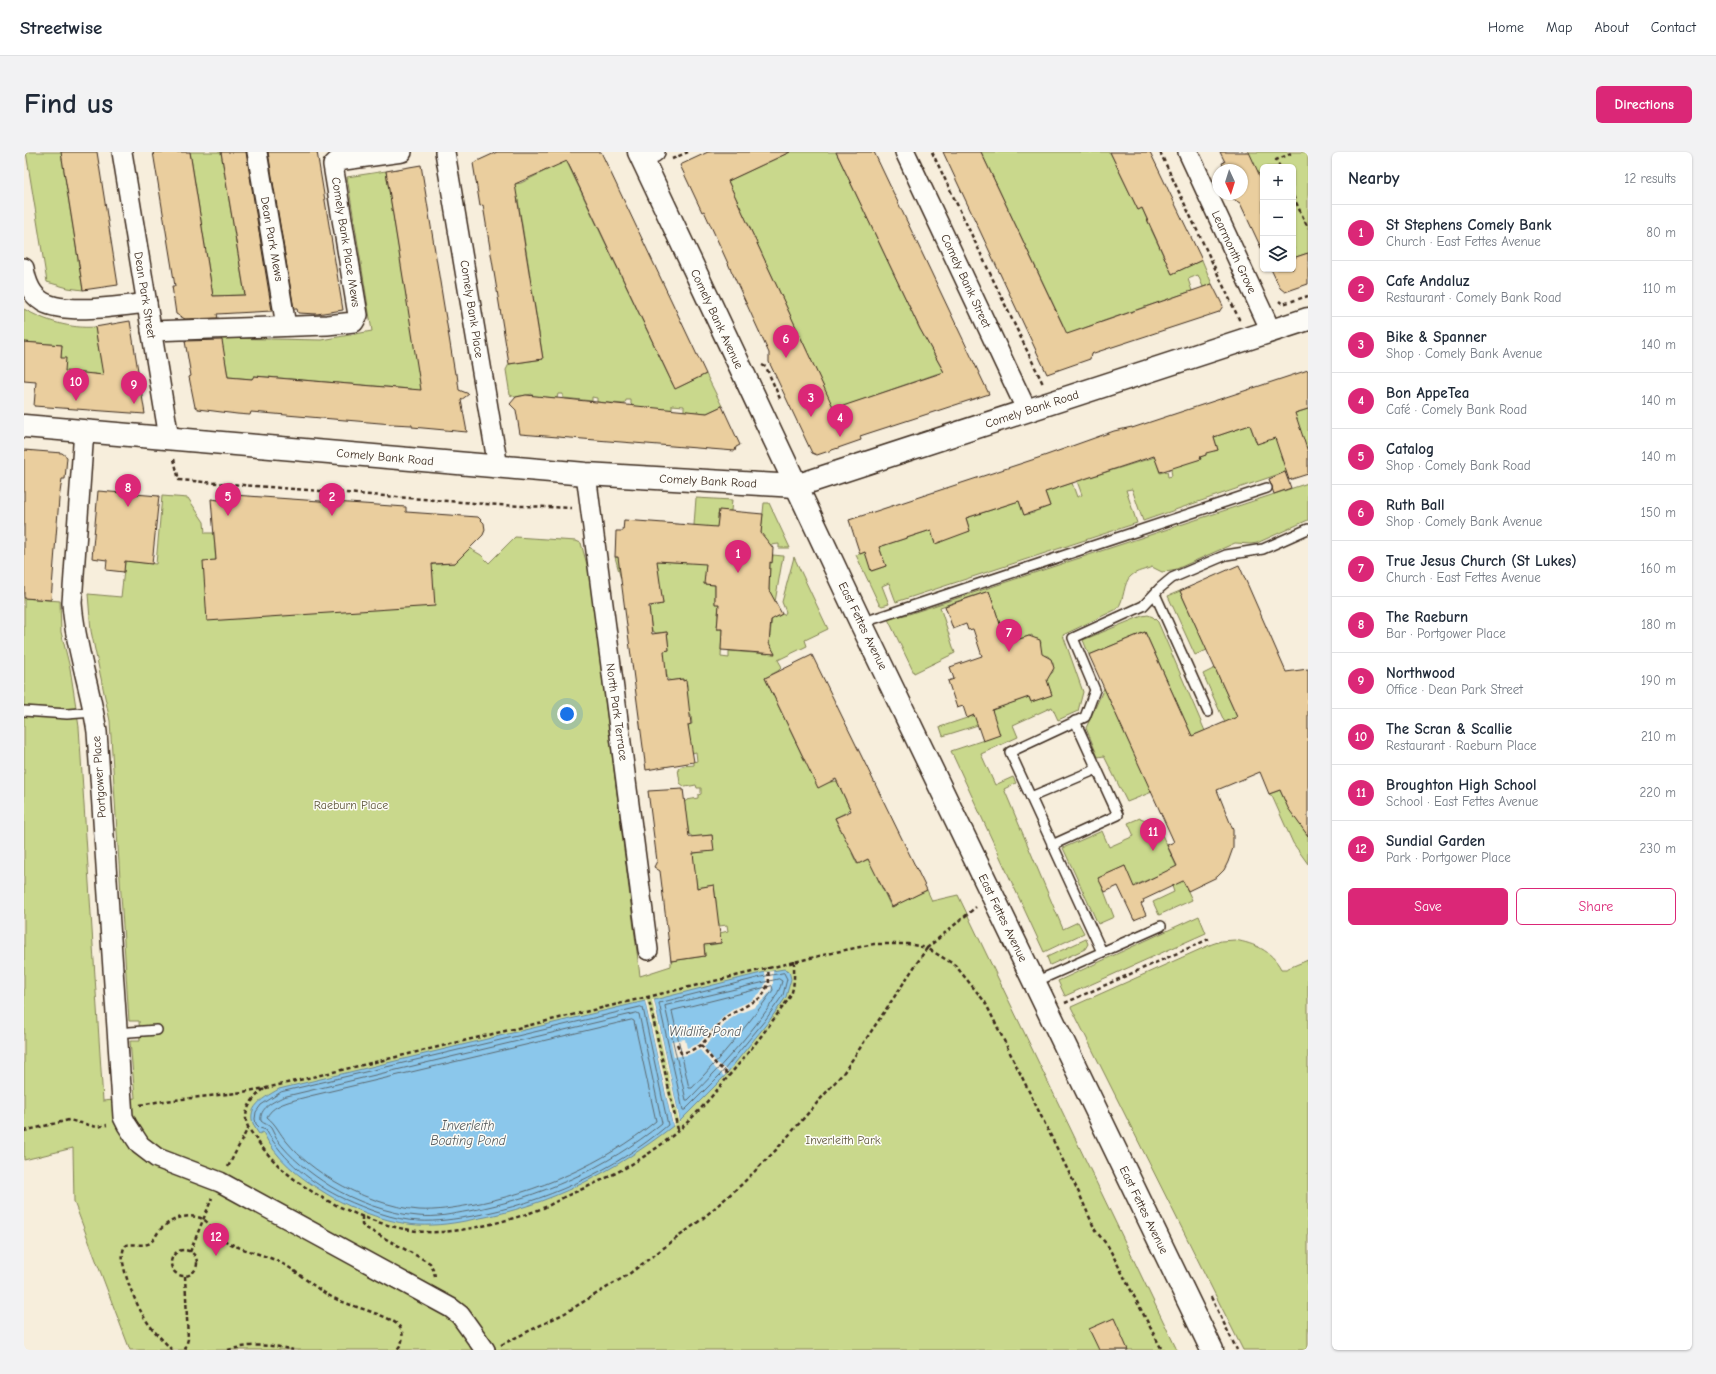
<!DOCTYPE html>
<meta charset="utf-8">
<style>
:root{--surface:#fff;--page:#f2f2f3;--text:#1f2937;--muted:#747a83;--line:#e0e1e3;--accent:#db2777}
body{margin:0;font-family:"Comic Neue",sans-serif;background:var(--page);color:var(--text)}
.controls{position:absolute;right:12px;top:12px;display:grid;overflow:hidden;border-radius:6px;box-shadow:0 1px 3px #0004}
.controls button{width:36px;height:36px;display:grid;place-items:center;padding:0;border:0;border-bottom:1px solid var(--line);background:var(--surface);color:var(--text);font:20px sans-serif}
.compass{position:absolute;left:1188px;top:12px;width:36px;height:36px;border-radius:50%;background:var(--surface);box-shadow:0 1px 3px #0004;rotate:176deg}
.you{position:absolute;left:543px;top:562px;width:14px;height:14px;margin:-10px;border:3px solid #fff;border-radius:50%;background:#1a73e8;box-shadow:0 0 0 6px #1a73e833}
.badge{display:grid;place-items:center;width:26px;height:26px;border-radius:50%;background:var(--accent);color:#fff;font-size:13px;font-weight:700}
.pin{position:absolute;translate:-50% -33px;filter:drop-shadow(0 1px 2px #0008)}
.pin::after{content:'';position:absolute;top:21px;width:14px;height:12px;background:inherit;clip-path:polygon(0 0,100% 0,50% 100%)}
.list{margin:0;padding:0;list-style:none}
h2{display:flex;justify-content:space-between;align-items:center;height:52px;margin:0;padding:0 16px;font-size:17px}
h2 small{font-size:13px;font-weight:400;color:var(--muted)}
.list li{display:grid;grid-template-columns:26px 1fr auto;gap:12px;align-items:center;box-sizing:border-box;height:56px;padding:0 16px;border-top:1px solid var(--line)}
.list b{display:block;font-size:15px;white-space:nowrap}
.list p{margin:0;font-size:13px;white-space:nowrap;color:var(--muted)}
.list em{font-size:13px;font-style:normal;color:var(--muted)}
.actions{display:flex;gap:8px;padding:12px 16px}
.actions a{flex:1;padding:9px 0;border:1px solid var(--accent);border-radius:6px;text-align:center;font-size:14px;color:var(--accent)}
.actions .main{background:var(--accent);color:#fff}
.icon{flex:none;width:22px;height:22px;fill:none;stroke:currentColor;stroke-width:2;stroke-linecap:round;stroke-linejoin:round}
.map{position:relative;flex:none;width:1284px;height:1198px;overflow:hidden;border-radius:6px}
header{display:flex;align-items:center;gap:24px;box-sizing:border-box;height:56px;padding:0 20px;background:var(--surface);border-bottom:1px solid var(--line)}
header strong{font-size:19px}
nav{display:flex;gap:22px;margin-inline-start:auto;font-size:14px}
.intro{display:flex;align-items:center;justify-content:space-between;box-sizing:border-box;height:96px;padding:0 24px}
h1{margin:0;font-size:28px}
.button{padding:10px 18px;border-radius:6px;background:var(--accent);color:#fff;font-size:14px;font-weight:700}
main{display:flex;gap:24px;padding:0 24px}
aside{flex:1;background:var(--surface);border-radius:6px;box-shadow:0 1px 3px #0004}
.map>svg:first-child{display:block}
.green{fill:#c9d88c;stroke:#828155}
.water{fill:#8bc7eb;stroke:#6b8899}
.pier{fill:#f7eedc}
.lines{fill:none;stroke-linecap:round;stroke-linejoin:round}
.shore{stroke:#5b6970;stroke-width:1}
.building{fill:#eace9e;stroke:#3b2a1e}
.lane-casing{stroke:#3b2a1e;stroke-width:12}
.street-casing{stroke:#3b2a1e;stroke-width:22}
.secondary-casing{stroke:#3b2a1e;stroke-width:25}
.path{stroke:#3b2a1e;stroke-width:2.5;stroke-dasharray:4 3;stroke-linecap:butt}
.lane{stroke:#fdfcf7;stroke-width:9}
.street{stroke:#fdfcf7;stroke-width:19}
.secondary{stroke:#fdfcf7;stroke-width:22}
.labels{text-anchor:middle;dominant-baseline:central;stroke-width:3;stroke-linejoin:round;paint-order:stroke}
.street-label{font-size:12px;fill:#3b2a1e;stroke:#fdfcf7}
.park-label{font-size:12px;fill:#5e563a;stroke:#fdfcf7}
.water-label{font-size:13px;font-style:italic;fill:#53595c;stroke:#fdfcf7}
</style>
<header>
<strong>Streetwise</strong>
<nav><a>Home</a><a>Map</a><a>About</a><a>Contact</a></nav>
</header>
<div class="intro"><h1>Find us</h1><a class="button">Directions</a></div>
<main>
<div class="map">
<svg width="1284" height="1198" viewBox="0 0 1284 1198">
<rect width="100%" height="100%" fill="#f7eedc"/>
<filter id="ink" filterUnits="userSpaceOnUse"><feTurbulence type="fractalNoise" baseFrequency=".025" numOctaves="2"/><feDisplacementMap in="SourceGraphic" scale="8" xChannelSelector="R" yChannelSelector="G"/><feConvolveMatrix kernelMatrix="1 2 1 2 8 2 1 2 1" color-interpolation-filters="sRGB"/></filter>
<g filter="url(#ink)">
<g class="green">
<polygon points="2,0 37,0 59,138 44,136 23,130"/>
<polygon points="166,0 197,0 221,143 189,144"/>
<polygon points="766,0 812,0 896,177 921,222 916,223 915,221 809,258 799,237 800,236 704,29"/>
<polygon points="957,0 1086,0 1114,58 1118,56 1125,72 1136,67 1138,71 1127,77 1148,122 1178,108 1188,132 1179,135 1174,123 1164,127 1168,139 1077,170 1074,182 1071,172 1040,184 1039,173"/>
<polygon points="1221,0 1284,0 1284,101 1269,106 1269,99 1271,98 1269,94 1269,15 1239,15 1239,31"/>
<polygon points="541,6 649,233 655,235 682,222 698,254 683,261 660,259 660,254 648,253 648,258 610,255 607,252 607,248 602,248 601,252 573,250 573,246 568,245 568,249 539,246 539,242 534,242 533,246 508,244 508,242 491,245 486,243 482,218 485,212 519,207 494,48 484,33 497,31 531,14 533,10"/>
<polygon points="362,19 388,178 401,241 390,240 386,237 231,224 227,227 204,225 197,186 297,188 348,179 323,25"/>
<path d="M0,157c21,12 47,20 71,18l6,35 4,13 -36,-3 -5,2 -3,-16 1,-13 -38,-3z"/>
<polygon points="1284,257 1284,297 1263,321 1261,320 1119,369 1108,337 1102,338 1113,371 872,450 865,431 858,434 865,452 858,454 855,452 832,403 841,400 848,419 862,414 855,395 907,378 911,392 917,390 913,376 942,380 946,379 942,366 995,349 1000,363 1010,361 1009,357 1017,354 1018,357 1026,354 1021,340 1048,331 1053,345 1058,343 1053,329 1131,305 1136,321 1143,319 1144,325 1148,324 1147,318 1148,317 1142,301 1172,308 1177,307 1176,305 1182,303 1178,289 1190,299 1194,298 1190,285 1226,273 1233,292 1240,289 1268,262"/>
<path d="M1284,331v37l-51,23 -6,1 -16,-1 -63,28 -10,1 -10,-5c-6,3 -16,4 -21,9 -8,6 -6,24 -14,33l-54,26 20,57 -5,19 -20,9 -6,-13 -39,18 5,12 -37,17 14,31 18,-8 3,6 -12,6 59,140 15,-7 6,11 -40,19 -93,-201 48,-16 -21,-10 -35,11 -3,-9 89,-30 2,5 20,-7 -5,-17 7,-6v-9l-5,-7 -10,-1 3,-13 -3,-3h-5l-1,-4 -19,6 -2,-7 -7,2 -15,-45 -49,16 15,46 -41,20 -26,-54 21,-5z"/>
<polygon points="138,344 164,346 180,370 181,381 190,381 193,426 431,411 445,396 457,403 465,411 491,385 552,389 557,391 565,420 616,824 647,814 647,809 681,804 680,792 685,790 686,793 697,791 696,781 704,779 703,773 695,774 695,771 684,773 692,751 690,733 673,736 668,703 671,701 689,698 688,683 669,685 665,682 663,670 629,675 663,648 674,646 674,643 677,642 677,636 673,636 672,633 661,635 656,631 654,617 658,614 670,613 670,610 673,609 672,600 668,601 653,576 664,575 664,573 668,572 667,563 663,564 663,533 662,529 659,529 658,527 646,529 643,525 642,518 634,499 645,498 643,480 632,481 628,479 625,457 628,454 639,452 636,435 597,427 591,405 663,411 670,373 672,346 708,348 707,359 698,359 694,362 694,366 697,370 680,432 691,433 691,451 695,452 693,477 698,477 697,505 705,506 705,499 744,502 748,464 753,465 758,462 760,463 762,460 758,450 770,405 804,477 781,488 783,494 754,508 758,515 754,519 741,526 778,603 806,630 813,629 826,657 823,660 811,666 816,677 829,671 840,695 828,701 833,712 845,707 861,721 853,725 867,755 903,738 908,749 934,743 1153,1198 106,1198 50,1050 49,996 0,1008 0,446 36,449 37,480 46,516 55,575 79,949 111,946 106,889 116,889 115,869 105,869 86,569 67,479 64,442 97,445 101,409 132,412"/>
<polygon points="740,351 745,351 766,396 755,396 755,392 746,393 736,390"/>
<polygon points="749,403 759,404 751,450 745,438 746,410 748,410"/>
<polygon points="1156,439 1183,498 1171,503 1144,444"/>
<polygon points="1124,463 1129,465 1134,470 1181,579 1168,584 1121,480 1065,503 1059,488 1118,464"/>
<polygon points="1191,516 1213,565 1201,571 1179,522"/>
<polygon points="1080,536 1128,640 1103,650 1080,604 1074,605 1062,576"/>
<path d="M1256,638c7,16 15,30 28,42v32l-15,-21 -21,-47 -3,-2z"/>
<polygon points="1116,666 1133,672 1168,748 1135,763 1129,750 1150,740 1148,734 1135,723 1112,733 1113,736 1106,739 1101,714 1075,726 1090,765 1074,772 1039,696 1078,679 1085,695 1110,684 1104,671"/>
<polygon points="1175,764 1182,781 1041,844 1034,829"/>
<polygon points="1062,787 1064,792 1061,797 1026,813 1023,805"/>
<path d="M1211,788c20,4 36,10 46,29h5l22,-9v390h-65l-172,-343 141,-63 9,-3z"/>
</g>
<g class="water">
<polygon points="760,817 765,819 767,827 762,845 745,869 699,926 656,969 630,848 737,821"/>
<path d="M621,849l28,125c-58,45 -124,80 -198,93 -19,4 -37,7 -57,6 -31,-2 -70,-17 -96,-34 -23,-14 -47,-33 -59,-59l-4,2c-18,-24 1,-34 20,-45z"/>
</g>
<g class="pier">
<polygon points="749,819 749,833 746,840 741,846 731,855 714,862 705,868 680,895 694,912 704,919 700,924 692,917 676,898 664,903 650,905 647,889 661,887 663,896 674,892 701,863 711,856 728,848 736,841 742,831 741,820"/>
<polygon points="628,848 630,848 656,969 655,970"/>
<polygon points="621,849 623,849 651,973 649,974"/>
</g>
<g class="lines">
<g class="shore">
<polygon points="760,821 763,827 759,843 742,867 696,923 661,958 659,958 635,851 737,825"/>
<path d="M755,827l3,2c-4,26 -73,98 -94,119h-2l-21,-94z"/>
<path d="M748,834l1,4c-25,35 -52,67 -81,98h-3l-17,-77z"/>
<path d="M617,855l2,1 25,117c-54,46 -125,78 -195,91 -18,3 -36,6 -54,5 -26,-1 -52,-12 -75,-22 -32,-15 -61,-39 -78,-69l-6,-2 -4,-4 -1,-5 1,-7 5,-7 20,-13z"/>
<path d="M613,861l2,1 23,109c-55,45 -123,75 -193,88 -17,3 -33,7 -51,5 -28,-2 -64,-15 -88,-30 -20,-13 -40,-28 -54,-48 -2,-3 -3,-7 -5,-10 -3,-4 -7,-4 -10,-7 -2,-13 12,-19 22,-24z"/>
<path d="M608,868l2,1 22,100c-53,43 -119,72 -186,84 -17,3 -34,6 -51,5 -27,-2 -62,-15 -85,-29 -17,-10 -34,-23 -47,-39 -8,-9 -10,-17 -20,-25 6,-14 30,-17 43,-21z"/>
</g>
</g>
<g class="building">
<polygon points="37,0 73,0 94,133 59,138"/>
<polygon points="129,0 166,0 189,144 221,143 197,0 222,0 248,159 193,162 194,166 161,167 152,162 148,134 151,134"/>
<polygon points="244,0 293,0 319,158 293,162 274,161 273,157 270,157"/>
<polygon points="473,0 577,0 682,222 651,237 543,9 491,32 519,207 485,212 459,53 456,54 449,11"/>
<polygon points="684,0 766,0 704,29 810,257 920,220 896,177 812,0 850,0 965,242 836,284 837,288 814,296 793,303 788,301 745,210 745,201 680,59 678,60 656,13"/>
<polygon points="919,0 957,0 1043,182 1188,132 1199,154 1195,160 1067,202 1066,207 1023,222"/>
<polygon points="1086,0 1126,0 1178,108 1148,122 1118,56 1114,58"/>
<polygon points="1196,0 1225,0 1239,31 1239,100 1216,51 1209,47 1210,42 1218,42 1218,18 1201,18 1198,11 1201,10"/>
<polygon points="397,13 431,222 433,222 435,238 445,242 437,248 443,280 388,275 388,273 368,272 227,260 226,263 213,262 174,257 171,255 165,225 167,224 161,189 198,188 204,225 228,227 230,224 397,238 362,19"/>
<polygon points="1284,101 1284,132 1261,140 1256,136 1247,117 1269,117 1269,106"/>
<polygon points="106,169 121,262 10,254 12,230 0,229 0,190 38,193 37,206 42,206 41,219 79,223 71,175"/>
<polygon points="1284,218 1284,257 1271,261 1284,300 1284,322 1265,328 1251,286 1233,292 1226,273 1190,285 1194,298 1182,301 1182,303 1176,305 1177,307 1136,320 1130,304 1021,340 1026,354 1000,363 995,349 942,366 946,379 911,392 907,378 855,395 862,414 847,419 841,400 836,402 825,368 1020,304 1090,279 1108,275 1108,276"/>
<polygon points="502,243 683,261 698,254 716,293 712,295 711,299 496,282 492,258 486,252 492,245"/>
<polygon points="0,298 38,301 43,305 41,327 38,327 35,347 27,448 0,446"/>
<polygon points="1261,320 1267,336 1250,342 1245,327"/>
<polygon points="74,339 135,344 128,412 101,409 100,420 82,418 83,408 68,406"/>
<polygon points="195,342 382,355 382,360 454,365 460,371 461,378 459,383 431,411 408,412 411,454 183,469 179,409 192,408 187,347 195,348"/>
<polygon points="695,358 739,362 737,381 749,396 748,411 746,410 745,438 758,462 747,468 745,491 751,502 697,498 698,477 693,477 695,452 691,452 691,433 680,432 682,412 633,409 639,452 625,454 628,482 643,480 645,498 640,499 643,529 659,527 659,529 662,528 667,572 664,573 670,610 622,618 594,405 591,405 592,379 599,379 600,368 693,375"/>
<polygon points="1215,413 1262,520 1284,517 1284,684 1264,656 1256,638 1245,642 1236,620 1193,638 1209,678 1209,696 1204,710 1200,718 1193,725 1164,739 1159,729 1119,748 1120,750 1117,752 1122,763 1110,768 1094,734 1081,740 1074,726 1101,714 1110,735 1153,714 1143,693 1150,690 1065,503 1121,480 1168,584 1213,565 1156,439"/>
<polygon points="965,439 980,484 987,482 989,489 1005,484 1016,488 1018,502 1027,507 1030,516 1023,528 1028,543 1007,550 1005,545 968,558 976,583 959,589 950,563 943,566 939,554 933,556 924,529 930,527 926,515 958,504 949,477 944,478 942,472 929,477 921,454"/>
<polygon points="788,503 903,738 868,755 844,707 834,712 811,666 827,659 812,627 794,636 741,526"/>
<polygon points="659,637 665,685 688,683 690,699 669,701 673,736 690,733 697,791 680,793 681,804 647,809 636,719 630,715 633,709 624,639"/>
<polygon points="1090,1166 1104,1198 1075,1198 1065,1177"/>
</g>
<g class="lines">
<g class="lane-casing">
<g id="lane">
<polyline points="1131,442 1184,560"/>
<polyline points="837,471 1243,336"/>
<polyline points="0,559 43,562 70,560"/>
<polyline points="1007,645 1073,617"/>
<polyline points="1028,693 1094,663 1051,569"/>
<polyline points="1078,800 986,600 1061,565 1071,538 1049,486 1119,454 1136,436 1148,426 1202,403 1239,397 1284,377"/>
<polyline points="1011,830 1137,774"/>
<polyline points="92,881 133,878"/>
</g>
</g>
<g class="street-casing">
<g id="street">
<polyline points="98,0 145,286"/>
<polyline points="233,0 262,174"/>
<polyline points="421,0 474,315"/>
<polyline points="881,0 1003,259"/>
<polyline points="1164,0 1247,179"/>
<polyline points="618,6 631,0"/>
<path d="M0,116c2,13 7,27 19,34 23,13 77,4 104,1"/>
<polyline points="127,179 303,173 330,170 334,163 309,13 313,9 378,0"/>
<path d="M60,278l-12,173c3,44 19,86 25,129l26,385 4,8 13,20 17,13 63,24 231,126 9,7 25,35"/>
<polyline points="562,322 624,798"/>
</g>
</g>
<g class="secondary-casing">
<g id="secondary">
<polyline points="615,0 837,471 1188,1198"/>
<polyline points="0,274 562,322 772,334 1284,167"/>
</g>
</g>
<g class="path">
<polyline points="908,0 1019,232"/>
<polyline points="1136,0 1215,167 1214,168"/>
<polyline points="648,7 664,0"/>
<polyline points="1256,15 1252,8 1266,2 1265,0"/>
<polyline points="1269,44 1284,76"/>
<polyline points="1255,149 1259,152 1284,144"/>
<polyline points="738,213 742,215 757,249"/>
<polyline points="150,307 155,328 475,353 548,356"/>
<polyline points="624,844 654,978"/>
<polyline points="1041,851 1185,787"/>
<polyline points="653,892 657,901 666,899 677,893 702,865 738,845 745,831 744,815"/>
<polyline points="677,893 692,912 705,923"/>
<path d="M240,937c-9,7 -19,18 -18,31 1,8 6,13 10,19 22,32 56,56 91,71 24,11 52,20 79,22 32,2 88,-12 117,-24 8,-3 15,-8 23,-12 36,-15 71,-32 101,-56 23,-18 42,-40 60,-62 17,-20 34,-41 49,-62 5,-7 11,-14 15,-21 4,-11 3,-22 3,-34"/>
<polyline points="116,953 132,950 212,941 242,936 812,800 850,792 884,792 903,796 952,755"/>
<polyline points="0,979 45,968 73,975 83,973"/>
<polyline points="204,1015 224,976"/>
<polyline points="338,1064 338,1073 342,1076 406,1111 410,1119 411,1125"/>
<circle cx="160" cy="1111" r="13"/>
<polyline points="166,1100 188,1046"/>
<polyline points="161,1124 164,1187 161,1198"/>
<polyline points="1187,1145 1213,1198"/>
<polyline points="477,1193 541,1161 605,1122 678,1067 717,1033 752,998 820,920 903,796 931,813 961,850 1055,1041 1071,1078 1084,1094 1138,1198"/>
<path d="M148,1198c-9,-10 -19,-19 -26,-30 -9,-13 -32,-63 -20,-75 8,-2 17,2 24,-2 4,-3 6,-8 9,-12 10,-11 24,-17 38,-14 12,2 16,15 24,21 18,13 43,15 62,26 17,9 30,23 47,32 16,10 59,18 69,30 6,8 4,19 -3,24"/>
<path d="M204,1198c21,-6 44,-6 65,0"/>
</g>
<use href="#lane" class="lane"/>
<use href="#street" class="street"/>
<use href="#secondary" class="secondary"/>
</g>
</g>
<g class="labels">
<g class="street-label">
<text transform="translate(248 87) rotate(80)">Dean Park Mews</text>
<text transform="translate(322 90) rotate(81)">Comely Bank Place Mews</text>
<text transform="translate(1210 100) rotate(65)">Learmonth Grove</text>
<text transform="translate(942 129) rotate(65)">Comely Bank Street</text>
<text transform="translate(121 143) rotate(81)">Dean Park Street</text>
<text transform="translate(448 157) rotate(81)">Comely Bank Place</text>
<text transform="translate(693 167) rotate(65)">Comely Bank Avenue</text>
<text transform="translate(1008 257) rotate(-18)">Comely Bank Road</text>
<text transform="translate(361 305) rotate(5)">Comely Bank Road</text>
<text transform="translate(684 329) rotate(3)">Comely Bank Road</text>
<text transform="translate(839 474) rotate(64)">East Fettes Avenue</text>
<text transform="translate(593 560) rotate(82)">North Park Terrace</text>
<text transform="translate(75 625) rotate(-94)">Portgower Place</text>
<text transform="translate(979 766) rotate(64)">East Fettes Avenue</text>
<text transform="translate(1120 1058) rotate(64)">East Fettes Avenue</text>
</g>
<g class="park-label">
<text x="327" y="653">Raeburn Place</text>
<text x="819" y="988">Inverleith Park</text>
</g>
<g class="water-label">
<text x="681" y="879">Wildlife Pond</text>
<text x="444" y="973">Inverleith<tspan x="444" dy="15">Boating Pond</tspan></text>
</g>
</g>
</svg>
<div class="controls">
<button>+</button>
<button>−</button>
<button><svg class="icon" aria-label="layers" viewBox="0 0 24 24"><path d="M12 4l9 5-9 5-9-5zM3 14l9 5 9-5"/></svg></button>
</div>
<svg class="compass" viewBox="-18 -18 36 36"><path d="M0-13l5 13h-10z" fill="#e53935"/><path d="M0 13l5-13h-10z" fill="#747a83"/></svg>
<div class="you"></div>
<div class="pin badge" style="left:714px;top:421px">1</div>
<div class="pin badge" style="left:308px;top:364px">2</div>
<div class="pin badge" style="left:787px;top:265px">3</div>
<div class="pin badge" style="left:816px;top:285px">4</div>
<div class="pin badge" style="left:204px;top:364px">5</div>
<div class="pin badge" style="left:762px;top:206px">6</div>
<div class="pin badge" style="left:985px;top:500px">7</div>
<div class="pin badge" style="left:104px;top:355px">8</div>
<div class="pin badge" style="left:110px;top:252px">9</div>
<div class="pin badge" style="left:52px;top:249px">10</div>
<div class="pin badge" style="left:1129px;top:699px">11</div>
<div class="pin badge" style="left:192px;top:1104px">12</div>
</div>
<aside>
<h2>Nearby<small>12 results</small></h2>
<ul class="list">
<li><span class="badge">1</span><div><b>St Stephens Comely Bank</b><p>Church · East Fettes Avenue</p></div><em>80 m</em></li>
<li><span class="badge">2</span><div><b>Cafe Andaluz</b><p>Restaurant · Comely Bank Road</p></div><em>110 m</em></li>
<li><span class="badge">3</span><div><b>Bike &amp; Spanner</b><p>Shop · Comely Bank Avenue</p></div><em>140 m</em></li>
<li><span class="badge">4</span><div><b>Bon AppeTea</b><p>Café · Comely Bank Road</p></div><em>140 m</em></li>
<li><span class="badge">5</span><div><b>Catalog</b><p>Shop · Comely Bank Road</p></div><em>140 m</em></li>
<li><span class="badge">6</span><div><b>Ruth Ball</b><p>Shop · Comely Bank Avenue</p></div><em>150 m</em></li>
<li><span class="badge">7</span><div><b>True Jesus Church (St Lukes)</b><p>Church · East Fettes Avenue</p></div><em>160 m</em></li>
<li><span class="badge">8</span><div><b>The Raeburn</b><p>Bar · Portgower Place</p></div><em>180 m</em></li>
<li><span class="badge">9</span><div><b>Northwood</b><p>Office · Dean Park Street</p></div><em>190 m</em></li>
<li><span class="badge">10</span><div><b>The Scran &amp; Scallie</b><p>Restaurant · Raeburn Place</p></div><em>210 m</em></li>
<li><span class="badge">11</span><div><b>Broughton High School</b><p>School · East Fettes Avenue</p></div><em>220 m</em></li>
<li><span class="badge">12</span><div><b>Sundial Garden</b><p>Park · Portgower Place</p></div><em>230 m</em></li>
</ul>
<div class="actions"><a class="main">Save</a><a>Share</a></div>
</aside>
</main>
